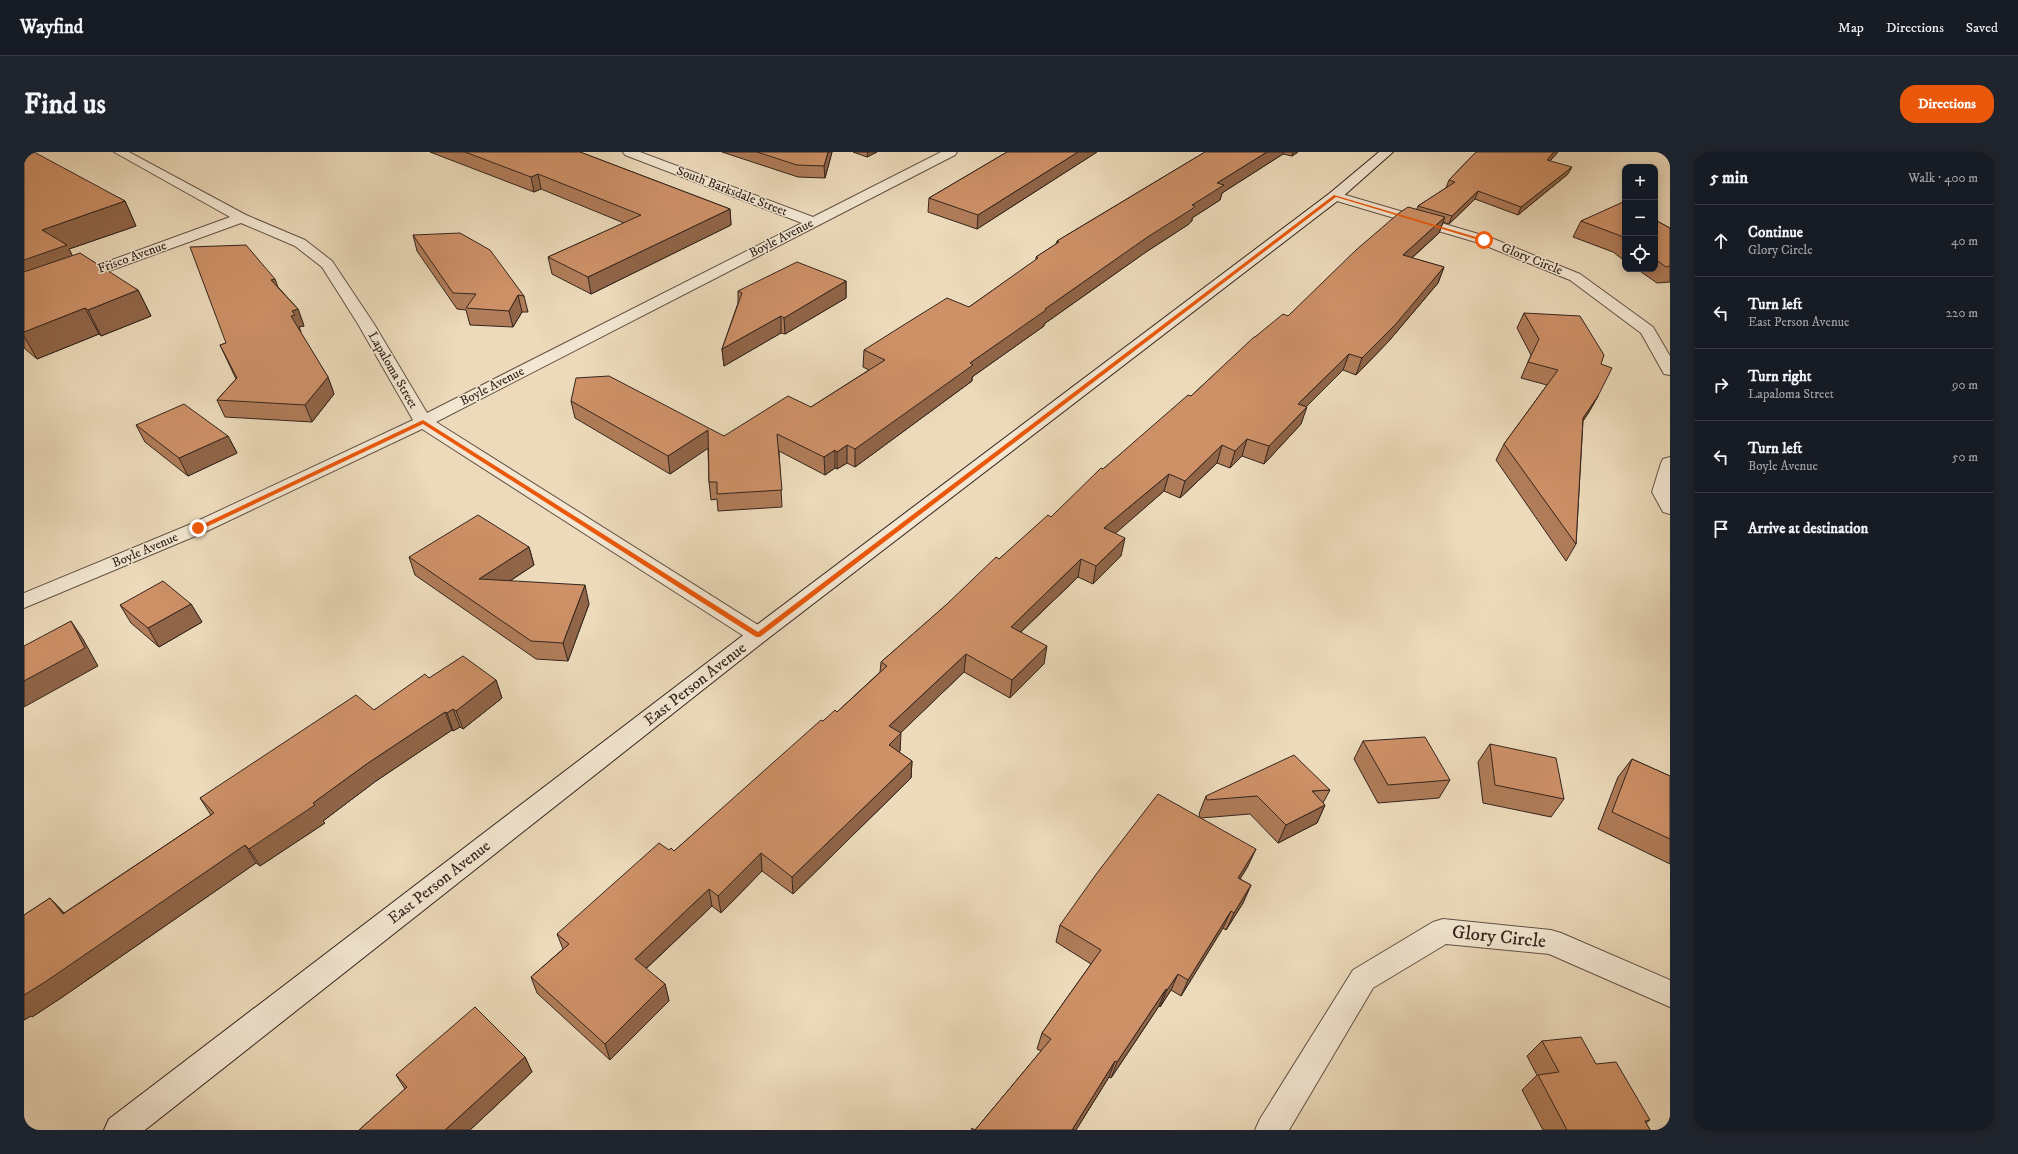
<!DOCTYPE html>
<meta charset="utf-8">
<style>
:root{--surface:#171b24;--page:#20242c;--text:#f1f3f6;--muted:#9ea1a6;--line:#363941;--accent:#ea580c}
body{margin:0;font-family:"IM FELL DW Pica",serif;background:var(--page);color:var(--text)}
.controls{position:absolute;right:12px;top:12px;display:grid;overflow:hidden;border-radius:8px;box-shadow:0 2px 10px #0003}
.controls button{width:36px;height:36px;display:grid;place-items:center;padding:0;border:0;border-bottom:1px solid var(--line);background:var(--surface);color:var(--text);font:20px sans-serif}
.stop{position:absolute;width:12px;height:12px;margin:-9px;border:3px solid #ea580c;border-radius:50%;background:#fff}
.stop.end{background:#ea580c;border-color:#fff;box-shadow:0 1px 4px #0008}
.list{margin:0;padding:0;list-style:none}
h2{display:flex;justify-content:space-between;align-items:center;height:52px;margin:0;padding:0 16px;font-size:17px}
h2 small{font-size:13px;font-weight:400;color:var(--muted)}
.list li{display:grid;grid-template-columns:26px 1fr auto;gap:12px;align-items:center;box-sizing:border-box;height:72px;padding:0 16px;border-top:1px solid var(--line)}
.list b{display:block;font-size:15px;white-space:nowrap}
.list p{margin:0;font-size:13px;white-space:nowrap;color:var(--muted)}
.list em{font-size:13px;font-style:normal;color:var(--muted)}
.icon{flex:none;width:22px;height:22px;fill:none;stroke:currentColor;stroke-width:2;stroke-linecap:round;stroke-linejoin:round}
.map{position:relative;flex:none;width:1646px;height:978px;overflow:hidden;border-radius:16px}
header{display:flex;align-items:center;gap:24px;box-sizing:border-box;height:56px;padding:0 20px;background:var(--surface);border-bottom:1px solid var(--line)}
header strong{font-size:19px}
nav{display:flex;gap:22px;margin-inline-start:auto;font-size:14px}
.intro{display:flex;align-items:center;justify-content:space-between;box-sizing:border-box;height:96px;padding:0 24px}
h1{margin:0;font-size:28px}
.button{padding:10px 18px;border-radius:16px;background:var(--accent);color:#fff;font-size:14px;font-weight:700}
main{display:flex;gap:24px;padding:0 24px}
aside{flex:1;background:var(--surface);border-radius:16px;box-shadow:0 2px 10px #0003}
.map>svg:first-child{display:block}
.lines{fill:none;stroke-linecap:round;stroke-linejoin:round}
.street-casing{stroke:#625245;stroke-width:2}
.secondary-casing{stroke:#34251e;stroke-width:2}
.street{fill:#f3e7d2;fill-rule:evenodd}
.secondary{fill:#f3e7d2;fill-rule:evenodd}
.wall{fill:#b07c59;stroke:#34251e}
.shaded-wall{fill:#906548;stroke:#34251e}
.building{fill:#cd9067;stroke:#34251e}
.route{fill:#ea580c}
.labels{text-anchor:middle;dominant-baseline:central;stroke-width:3;stroke-linejoin:round;paint-order:stroke}
.far-street-label{font-size:13px;fill:#34251e;stroke:#f3e7d2}
.street-label{font-size:16px;fill:#34251e;stroke:#f3e7d2}
.near-street-label{font-size:19px;fill:#34251e;stroke:#f3e7d2}
</style>
<header>
<strong>Wayfind</strong>
<nav><a>Map</a><a>Directions</a><a>Saved</a></nav>
</header>
<div class="intro"><h1>Find us</h1><a class="button">Directions</a></div>
<main>
<div class="map">
<svg width="1646" height="978" viewBox="0 0 1646 978">
<rect width="100%" height="100%" fill="#ecdaba"/>
<filter id="stains"><feTurbulence type="fractalNoise" baseFrequency=".005" numOctaves="4"/><feColorMatrix values="0 0 0 0 .2 0 0 0 0 .09 0 0 0 0 .02 0 0 0 .5 -.17"/></filter>
<radialGradient id="worn" r=".72"><stop offset=".6" stop-color="#630" stop-opacity="0"/><stop offset="1" stop-color="#630" stop-opacity=".3"/></radialGradient>
<g class="lines">
<g class="street-casing">
<g id="street">
<polygon points="90,0 105,0 222,63 281,88 308,109 350,172 403,261 778,71 601,3 599,0 616,0 789,65 917,0 933,0 931,3 412,270 742,478 745,483 742,488 734,491 726,488 398,277 181,380 0,456 0,441 167,372 389,268 334,172 298,115 271,94 217,71 0,150 0,140 206,65"/>
<polygon points="1311,40 1465,85 1556,122 1629,175 1646,204 1646,223 1640,222 1617,181 1546,128 1455,91 1306,47 1304,44 1306,41"/>
<polygon points="1646,305 1646,362 1639,360 1628,340 1637,311 1639,307"/>
<polygon points="1419,767 1527,778 1537,781 1646,828 1646,855 1525,802 1422,792 1349,836 1265,978 1231,978 1236,967 1329,818 1409,770"/>
</g>
</g>
<g class="secondary-casing">
<polygon id="secondary" points="1355,0 1369,0 1316,47 742,488 121,978 80,978 85,967 726,478 1306,41"/>
</g>
<use href="#street" class="street"/>
<use href="#secondary" class="secondary"/>
</g>
<g class="wall">
<polygon points="0,0 101,49 112,74 45,97 48,104 114,138 127,164 77,184 75,182 13,207 0,196"/>
<polygon points="406,0 556,0 706,57 707,73 567,142 528,122 524,105 600,71 517,37 510,40"/>
<polygon points="698,0 808,0 801,26 774,25"/>
<polygon points="829,0 853,0 843,5"/>
<polygon points="983,0 1073,0 953,77 904,60 905,46"/>
<polygon points="1181,0 1274,0 1268,4 1259,2 1198,41 1196,48 1168,66 1168,69 1165,72 1122,100 1020,172 1020,174 948,225 948,229 831,315 823,311 813,317 811,316 801,323 755,299 758,355 694,359 693,347 687,348 685,330 684,296 646,322 551,266 547,249 700,284 787,255 845,218 839,215 840,198 945,155 1012,108 1012,105 1032,92 1033,89"/>
<polygon points="1452,0 1534,0 1526,9 1544,22 1494,63 1451,47 1425,72 1419,70 1415,81 1388,106 1420,115 1414,131 1364,190 1332,223 1319,218 1282,255 1277,272 1240,312 1218,304 1206,316 1193,311 1156,346 1140,339 1091,381 1097,404 1069,432 1054,425 997,480 1020,512 986,546 940,520 876,581 876,599 875,600 888,609 887,626 769,742 738,719 697,761 688,754 622,817 641,832 645,849 586,908 513,841 507,825 539,797 533,782 645,698 650,699 799,569 813,560 856,520 857,510 975,407 1027,365 1079,317 1167,244 1231,185 1264,164 1393,57 1394,54 1422,36 1425,28"/>
<polygon points="1601,51 1601,109 1589,100 1549,85 1557,69"/>
<polygon points="1631,68 1646,76 1646,130 1633,131 1613,117 1631,117"/>
<polygon points="389,83 500,144 504,160 498,160 489,175 446,173 442,158 433,157 393,99"/>
<polygon points="822,129 822,146 761,182 757,181 700,214 698,197 714,151 714,139"/>
<polygon points="254,135 274,157 280,174 275,175 277,180 276,180 304,225 310,242 288,270 201,265 193,248 212,227 196,193 202,191"/>
<polygon points="1500,161 1577,212 1574,244 1565,260 1559,269 1552,392 1542,409 1472,308 1480,292 1523,233 1497,226 1507,203 1493,176"/>
<polygon points="112,273 204,284 213,301 164,324 121,290"/>
<polygon points="505,395 510,413 486,429 565,452 544,509 512,507 391,423 385,405"/>
<polygon points="167,452 178,470 135,495 107,471 96,453"/>
<polygon points="405,526 472,528 478,546 439,577 436,575 429,579 428,578 352,629 299,669 301,671 236,714 232,711 37,846 8,865 7,864 0,868 0,763 26,746 40,761 187,663 176,646 350,558"/>
<polygon points="1339,589 1426,628 1415,646 1354,651 1330,607"/>
<polygon points="1466,592 1540,647 1527,665 1459,651 1454,610"/>
<polygon points="1608,607 1646,624 1646,712 1574,677 1594,625"/>
<polygon points="1306,638 1299,651 1301,653 1293,671 1254,691 1226,662 1177,666 1224,714 1216,727 1227,733 1219,751 1202,778 1199,776 1157,844 1147,838 1136,855 1135,854 1087,926 1085,925 1052,978 947,978 951,978 1017,899 1013,897 1018,881 1067,812 1032,790 1036,773 1176,665 1175,662 1182,644"/>
<polygon points="1518,889 1572,912 1626,968 1622,971 1626,978 1519,978 1498,938 1513,923 1503,904"/>
<polygon points="501,905 508,920 446,978 335,978 381,937 372,923"/>
</g>
<g class="shaded-wall">
<polygon points="804,0 808,0 801,26 800,14"/>
<polygon points="844,0 853,0 843,5"/>
<polygon points="1054,0 1073,0 953,77 954,63"/>
<polygon points="1243,0 1260,0 1259,2 1198,41 1196,48 1168,66 1168,69 1165,72 1122,100 1020,172 1020,174 948,225 948,229 831,315 831,297 946,211 1021,157 1168,53 1193,31"/>
<polygon points="1269,0 1274,0 1268,4"/>
<polygon points="1530,0 1534,0 1520,15 1523,8"/>
<polygon points="1548,15 1544,22 1494,63 1497,55"/>
<polygon points="514,22 517,37 510,40 507,25"/>
<polygon points="1454,39 1451,47 1425,72 1428,64"/>
<polygon points="101,49 112,74 45,97 56,118 0,138 0,108 18,78"/>
<polygon points="706,57 707,73 567,142 564,125"/>
<polygon points="1421,65 1415,81 1373,119 1379,103"/>
<polygon points="1420,115 1414,131 1364,190 1332,223 1338,206"/>
<polygon points="251,127 257,143 247,128"/>
<polygon points="822,129 822,146 761,182 760,166"/>
<polygon points="114,138 127,164 77,184 64,158"/>
<polygon points="494,143 498,160 489,175 485,159"/>
<polygon points="61,156 75,182 13,207 0,184 0,180"/>
<polygon points="274,157 280,174 275,175 277,180 273,181 267,164 268,159"/>
<polygon points="757,164 757,181 700,214 698,197"/>
<polygon points="1325,202 1319,218 1268,269 1274,252"/>
<polygon points="304,225 310,242 288,270 281,253"/>
<polygon points="1574,244 1565,260 1550,282 1559,266"/>
<polygon points="1283,255 1277,272 1240,312 1245,294"/>
<polygon points="684,278 686,295 646,322 644,304"/>
<polygon points="204,284 213,301 164,324 155,306"/>
<polygon points="1223,287 1218,304 1206,316 1211,299"/>
<polygon points="823,293 823,311 813,317 813,300"/>
<polygon points="1198,293 1193,311 1156,346 1161,329"/>
<polygon points="811,298 811,316 801,323 800,305"/>
<polygon points="1145,322 1140,339 1077,394 1080,376"/>
<polygon points="1101,386 1097,404 1069,432 1072,414"/>
<polygon points="505,395 510,413 461,445 455,427"/>
<polygon points="1057,407 1054,425 984,492 987,475"/>
<polygon points="561,433 565,452 544,509 539,491"/>
<polygon points="167,452 178,470 135,495 124,476"/>
<polygon points="47,469 59,487 74,514 0,555 0,529"/>
<polygon points="1023,494 1020,512 986,546 988,528"/>
<polygon points="942,502 940,520 865,592 865,574"/>
<polygon points="472,528 478,546 439,577 432,559"/>
<polygon points="429,557 436,575 429,579 423,561"/>
<polygon points="421,560 428,578 352,629 299,669 301,671 236,714 225,697 344,611"/>
<polygon points="877,581 876,599 864,611 865,593"/>
<polygon points="888,609 887,626 769,742 768,725"/>
<polygon points="1301,653 1293,671 1254,691 1262,673"/>
<polygon points="221,693 232,711 37,846 8,865 7,864 0,868 0,843"/>
<polygon points="1232,697 1224,714 1206,743 1214,726"/>
<polygon points="737,701 738,719 697,761 694,744"/>
<polygon points="1227,733 1219,751 1202,778 1210,761"/>
<polygon points="685,737 688,754 615,823 611,807"/>
<polygon points="26,746 42,763 39,762"/>
<polygon points="1207,759 1199,776 1157,844 1164,828"/>
<polygon points="1154,822 1147,838 1136,855 1143,838"/>
<polygon points="641,832 645,849 586,908 581,892"/>
<polygon points="1142,837 1135,854 1087,926 1093,910"/>
<polygon points="501,905 508,920 446,978 421,978"/>
<polygon points="1091,909 1085,925 1052,978 1048,978"/>
</g>
<g class="building">
<polygon points="0,0 10,0 101,49 18,78 43,93 0,108"/>
<polygon points="441,0 556,0 706,57 564,125 524,105 617,63 514,22 507,25"/>
<polygon points="733,0 804,0 800,14 773,13"/>
<polygon points="983,0 1054,0 954,63 905,46"/>
<polygon points="1181,0 1243,0 1193,31 1200,33 1168,53 1171,54 1168,57 1125,84 1021,157 1022,158 946,211 949,213 831,297 823,293 813,300 811,298 800,305 753,282 758,338 693,342 693,330 685,330 684,278 644,304 547,249 552,226 585,224 700,284 764,244 787,255 861,208 840,198 878,174 923,146 945,155 1014,106 1012,105 1035,90 1033,89"/>
<polygon points="1452,0 1530,0 1523,8 1548,15 1497,55 1454,39 1428,64 1394,54 1431,30 1425,28"/>
<polygon points="1599,50 1601,51 1601,87 1597,84 1557,69"/>
<polygon points="1384,55 1421,65 1379,103 1420,115 1371,173 1338,206 1325,202 1274,252 1283,255 1245,294 1223,287 1211,299 1198,293 1161,329 1145,322 1080,376 1101,386 1072,414 1057,407 987,475 1023,494 988,528 942,502 865,574 877,581 865,593 888,609 768,725 737,701 694,744 685,737 611,807 641,832 581,892 507,825 545,792 533,782 635,691 645,698 647,696 650,699 797,568 799,569 811,558 813,560 863,514 857,510 923,452 972,405 975,407 1024,363 1027,365 1077,316 1079,317 1164,243 1167,244 1230,185 1231,185 1259,162 1264,164 1332,98 1375,61"/>
<polygon points="1631,68 1646,76 1646,114 1642,115 1631,107"/>
<polygon points="436,81 466,98 500,144 494,143 485,159 442,156 452,142 429,141 389,83"/>
<polygon points="222,93 251,127 247,128 274,157 268,159 271,163 267,164 304,225 281,253 193,248 213,226 196,193 202,191 166,95"/>
<polygon points="56,101 114,138 64,158 61,156 0,180 0,120"/>
<polygon points="773,110 822,129 760,166 757,164 698,197 718,141 714,139"/>
<polygon points="1500,161 1556,164 1580,203 1577,212 1588,216 1574,244 1559,266 1552,392 1480,292 1534,218 1504,210 1515,187"/>
<polygon points="160,252 204,284 155,306 112,273"/>
<polygon points="454,363 505,395 455,427 561,433 539,491 507,489 385,405"/>
<polygon points="139,429 167,452 124,476 96,453"/>
<polygon points="47,469 61,496 0,529 0,494"/>
<polygon points="439,504 472,528 432,559 429,557 423,561 421,560 344,611 289,651 291,653 225,697 221,693 21,830 0,843 0,763 26,746 39,762 190,661 176,646 332,543 350,558 401,522 405,526"/>
<polygon points="1401,585 1426,628 1364,633 1339,589"/>
<polygon points="1466,592 1532,606 1540,647 1471,633"/>
<polygon points="1270,603 1306,638 1288,639 1301,653 1262,673 1233,644 1183,648 1182,644"/>
<polygon points="1608,607 1646,624 1646,687 1588,660"/>
<polygon points="1134,642 1232,697 1214,726 1227,733 1210,761 1207,759 1164,828 1154,822 1143,838 1142,837 1093,910 1091,909 1048,978 947,978 948,976 951,978 1027,887 1018,881 1077,798 1036,773 1073,721"/>
<polygon points="451,855 501,905 421,978 335,978 383,935 372,923"/>
<polygon points="1557,885 1572,912 1592,910 1626,968 1621,969 1626,978 1543,978 1514,923 1535,920 1518,889"/>
</g>
<polygon class="route" points="1310,43 1462,88 1458,89 1312,45 736,485 732,485 399,272 176,378 171,376 399,268 734,480"/>
<g class="labels">
<g class="far-street-label">
<text transform="translate(708 39) rotate(21)">South Barksdale Street</text>
<text transform="translate(757 86) rotate(-27)">Boyle Avenue</text>
<text transform="translate(108 105) rotate(-20)">Frisco Avenue</text>
<text transform="translate(1508 107) rotate(22)">Glory Circle</text>
<text transform="translate(369 218) rotate(60)">Lapaloma Street</text>
<text transform="translate(468 234) rotate(-27)">Boyle Avenue</text>
<text transform="translate(121 398) rotate(-23)">Boyle Avenue</text>
</g>
<g class="street-label">
<text transform="translate(671 532) rotate(-38)">East Person Avenue</text>
<text transform="translate(415 730) rotate(-38)">East Person Avenue</text>
</g>
<g class="near-street-label">
<text transform="translate(1475 785) rotate(6)">Glory Circle</text>
</g>
</g>
<rect width="100%" height="100%" filter="url(#stains)"/>
<rect width="100%" height="100%" fill="url(#worn)"/>
</svg>
<div class="controls">
<button>+</button>
<button>−</button>
<button><svg class="icon" aria-label="locate" viewBox="0 0 24 24"><circle cx="12" cy="12" r="6"/><path d="M12 2v4M12 18v4M2 12h4M18 12h4"/></svg></button>
</div>
<div class="stop" style="left:1460px;top:88px"></div>
<div class="stop end" style="left:174px;top:376px"></div>
</div>
<aside>
<h2>5 min<small>Walk · 400 m</small></h2>
<ul class="list">
<li><svg class="icon" aria-label="ahead" viewBox="0 0 24 24"><path d="M12 20V5M6 11l6-6 6 6"/></svg><div><b>Continue</b><p>Glory Circle</p></div><em>40 m</em></li>
<li><svg class="icon" aria-label="left" viewBox="0 0 24 24"><path d="M17 20v-9H6M10 6l-5 5 5 5"/></svg><div><b>Turn left</b><p>East Person Avenue</p></div><em>220 m</em></li>
<li><svg class="icon" aria-label="right" viewBox="0 0 24 24"><path d="M7 20v-9h11M14 6l5 5-5 5"/></svg><div><b>Turn right</b><p>Lapaloma Street</p></div><em>90 m</em></li>
<li><svg class="icon" aria-label="left" viewBox="0 0 24 24"><path d="M17 20v-9H6M10 6l-5 5 5 5"/></svg><div><b>Turn left</b><p>Boyle Avenue</p></div><em>50 m</em></li>
<li><svg class="icon" aria-label="arrive" viewBox="0 0 24 24"><path d="M6 21V4h12l-3 4 3 4H6"/></svg><div><b>Arrive at destination</b></div></li>
</ul>
</aside>
</main>
